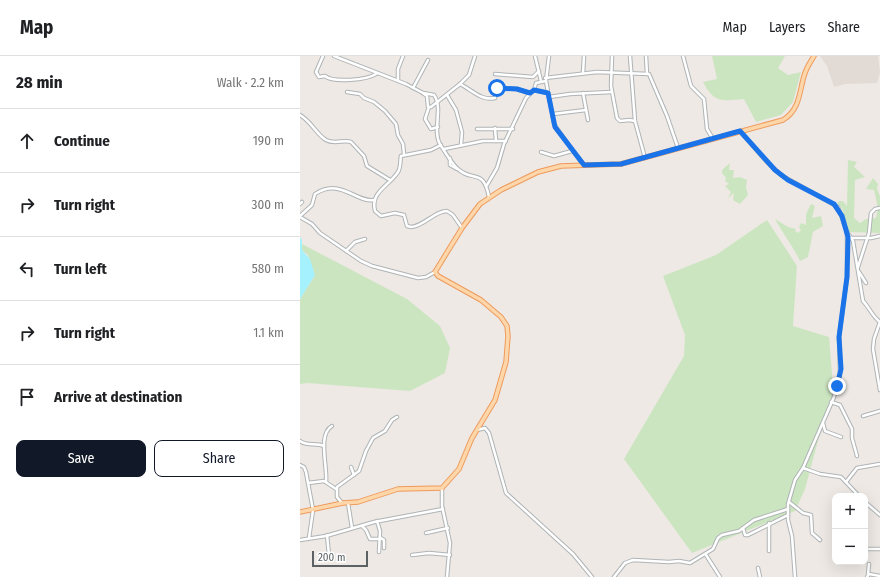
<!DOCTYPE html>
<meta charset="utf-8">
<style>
:root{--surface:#fff;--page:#f2f2f2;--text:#202124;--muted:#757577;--line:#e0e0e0;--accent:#111827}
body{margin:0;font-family:"Fira Sans Condensed",sans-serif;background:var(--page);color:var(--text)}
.controls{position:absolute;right:12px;bottom:12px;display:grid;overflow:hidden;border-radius:8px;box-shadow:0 4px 16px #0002}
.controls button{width:36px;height:36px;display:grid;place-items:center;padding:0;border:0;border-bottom:1px solid var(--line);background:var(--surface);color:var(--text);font:20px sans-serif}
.scale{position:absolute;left:12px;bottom:10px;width:56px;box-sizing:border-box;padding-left:4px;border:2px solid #5c6264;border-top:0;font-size:11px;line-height:14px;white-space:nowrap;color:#5c6264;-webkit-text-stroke:3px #fff;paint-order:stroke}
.stop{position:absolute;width:12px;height:12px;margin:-9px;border:3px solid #1a73e8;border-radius:50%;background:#fff}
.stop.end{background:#1a73e8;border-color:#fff;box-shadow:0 1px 4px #0008}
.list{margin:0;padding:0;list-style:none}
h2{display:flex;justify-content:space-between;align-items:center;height:52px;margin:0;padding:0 16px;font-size:17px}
h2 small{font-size:13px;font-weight:400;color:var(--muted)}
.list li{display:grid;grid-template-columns:26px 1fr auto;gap:12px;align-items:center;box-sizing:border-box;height:64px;padding:0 16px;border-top:1px solid var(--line)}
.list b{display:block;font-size:15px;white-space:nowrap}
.list em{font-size:13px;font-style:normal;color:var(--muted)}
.actions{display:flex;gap:8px;padding:12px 16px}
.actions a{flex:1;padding:9px 0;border:1px solid var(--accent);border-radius:8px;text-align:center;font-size:14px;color:var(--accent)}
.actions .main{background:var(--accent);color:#fff}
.icon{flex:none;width:22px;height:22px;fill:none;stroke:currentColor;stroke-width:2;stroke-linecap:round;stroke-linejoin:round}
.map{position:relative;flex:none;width:580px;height:521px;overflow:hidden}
header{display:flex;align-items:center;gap:24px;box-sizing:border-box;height:56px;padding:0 20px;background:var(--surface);border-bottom:1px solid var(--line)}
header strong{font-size:19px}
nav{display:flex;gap:22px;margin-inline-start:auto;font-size:14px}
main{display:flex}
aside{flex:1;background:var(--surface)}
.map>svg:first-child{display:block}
.education{fill:#e1dad5}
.green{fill:#cce5c1}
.water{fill:#a5f1fd}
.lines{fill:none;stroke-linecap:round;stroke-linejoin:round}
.minor-casing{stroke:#afb4b6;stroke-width:4.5}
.major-casing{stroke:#ee9a5d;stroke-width:5.5}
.minor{stroke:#fff;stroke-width:2.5}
.major{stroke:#fdd7aa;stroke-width:3.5}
.route{stroke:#1a73e8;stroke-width:5}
</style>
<header>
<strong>Map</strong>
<nav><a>Map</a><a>Layers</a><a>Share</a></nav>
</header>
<main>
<aside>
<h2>28 min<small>Walk · 2.2 km</small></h2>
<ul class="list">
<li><svg class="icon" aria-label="ahead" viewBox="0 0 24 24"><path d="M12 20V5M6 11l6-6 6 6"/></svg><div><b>Continue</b></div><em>190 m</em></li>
<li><svg class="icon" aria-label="right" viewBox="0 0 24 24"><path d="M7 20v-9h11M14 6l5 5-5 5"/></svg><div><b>Turn right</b></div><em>300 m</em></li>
<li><svg class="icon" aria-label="left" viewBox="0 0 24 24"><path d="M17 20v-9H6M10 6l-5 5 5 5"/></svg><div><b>Turn left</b></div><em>580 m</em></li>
<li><svg class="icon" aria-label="right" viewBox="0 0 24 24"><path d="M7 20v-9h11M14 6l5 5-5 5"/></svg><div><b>Turn right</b></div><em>1.1 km</em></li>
<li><svg class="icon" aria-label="arrive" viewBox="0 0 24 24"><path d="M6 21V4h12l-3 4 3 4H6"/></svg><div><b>Arrive at destination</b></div></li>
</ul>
<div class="actions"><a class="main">Save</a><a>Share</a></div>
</aside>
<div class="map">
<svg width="580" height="521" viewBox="0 0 580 521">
<rect width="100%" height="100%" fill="#eee9e4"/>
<polygon class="education" points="520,0 578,0 580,16 577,27 545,28 534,31 527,10"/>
<g class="green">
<path d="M412,0h73l-7,12 10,7 13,-3 -8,30 -12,13 -25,7 -12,-23c-23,2 -30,4 -41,-17l14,-3z"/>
<polygon points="548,104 557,106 554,111 565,121 555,124 554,162 560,167 566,163 576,162 578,152 574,134 566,133 573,122 578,128 577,133 580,140 580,177 549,176 542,152 537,147 539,145 543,145 547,150"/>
<polygon points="430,107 429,114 434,114 433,122 440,121 447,124 446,131 448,139 440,148 433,144 434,137 428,142 431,136 425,130 429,128 425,125 426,122 422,117 422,114"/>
<path d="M511,148l4,2 -3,12 9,-2 2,10 -10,6 -5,25 -8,4c-7,-15 -17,-27 -25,-42l13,8 8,2 -1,2 3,2 3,-3 -2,-3 2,-4 5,2v-11z"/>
<polygon points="467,164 497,210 493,270 529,281 534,343 519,381 505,433 495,455 392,497 324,403 384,300 385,279 363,220 416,199"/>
<polygon points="2,188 107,243 140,270 150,292 145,317 110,335 7,327 0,328 0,243 15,219 8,199 2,194"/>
</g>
<polygon class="water" points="0,181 2,184 2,194 10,203 15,219 0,243"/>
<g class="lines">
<g class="minor-casing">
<g id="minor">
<path d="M23,0l-7,16 3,5 6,-1c8,7 42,4 51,-2"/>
<path d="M34,0l72,28 17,9 11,2c10,14 -3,36 7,51 5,7 10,17 17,23 15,14 25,-2 31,28"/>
<polyline points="235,0 241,25"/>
<polyline points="249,0 246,25 254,68 283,109"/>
<polyline points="312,0 311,30 317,62 320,65 330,64 334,65"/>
<polyline points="330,0 335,65 345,102"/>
<polyline points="346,0 347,18"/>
<polyline points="383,0 391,30 404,43 407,73 413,83"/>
<polyline points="283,17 284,0"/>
<polyline points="195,18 233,21 239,15"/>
<polyline points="245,22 297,16 349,18 367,60 378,92"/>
<polyline points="98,25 98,13 103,0"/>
<polyline points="246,25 236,27 234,34 248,37"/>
<path d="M160,28c12,6 21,17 35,14l2,-10 20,1 12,4"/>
<polyline points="113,32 128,4"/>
<polyline points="47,36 60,38 64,42 74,46 85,55 96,68 98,79 103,88 104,98"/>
<polyline points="283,37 288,64"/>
<polyline points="124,38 127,40 128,51 131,51 160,28 169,19 175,0"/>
<polyline points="147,39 156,54 162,76 161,89"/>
<polyline points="249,41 270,38 312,36"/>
<polyline points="129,51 125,63 131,73 138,71"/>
<polyline points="253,58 286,54"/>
<path d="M0,59c12,7 16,19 26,25 9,5 18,-1 25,2l13,14 3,10 23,14"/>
<polyline points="195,72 196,85"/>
<polyline points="177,73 213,73"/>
<polyline points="440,75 466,105 481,119 538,151 547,176 547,221 539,281 540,318 534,341 503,412 495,424 488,448 488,464 492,480 495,521"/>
<path d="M141,89l-10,5 -30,6c-1,5 0,11 -3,16 -9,14 -28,20 -23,39l6,5 14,-3 9,2 3,11 4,1c14,-1 23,-16 36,-16l6,4 9,13"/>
<polyline points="144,93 183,85 206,85"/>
<polyline points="241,96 254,100 272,95"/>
<polyline points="150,102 150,109 157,113"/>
<polyline points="187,129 197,112 204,88 226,42 234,34"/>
<polyline points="0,148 2,146"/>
<path d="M0,160l12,-11 3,-11c25,-17 41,9 59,6"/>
<polyline points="0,161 12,168 20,177 61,205 72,210 118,222 126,221 135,216"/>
<path d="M547,176l6,9 10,60c6,6 9,15 17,21"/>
<polyline points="552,182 571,182 580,180"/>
<polyline points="46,195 55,186 65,183"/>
<polyline points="558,211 569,177 571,157 575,153 580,152"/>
<polyline points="559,216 566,227"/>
<polyline points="580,266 574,283 573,293 580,334"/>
<polyline points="531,346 540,349 552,373 552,382 557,400"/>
<polyline points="563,360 580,355"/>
<polyline points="523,367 525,375 541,381"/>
<polyline points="177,374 185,372 189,377 206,437 273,498 292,521"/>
<path d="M0,385c8,6 15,1 24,5"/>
<polyline points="0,409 4,411 6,416 13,454 9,482"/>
<polyline points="51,411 54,419"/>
<polyline points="503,412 520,418 541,421 559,440"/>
<path d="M26,426c2,-14 -9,-48 6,-56"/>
<polyline points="546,426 557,412 580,408"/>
<polyline points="8,427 24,425 36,433"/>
<polyline points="142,432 142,450 150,487 147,521"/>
<polyline points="489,446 503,457 511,459 512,477 520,484"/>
<polyline points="565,446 580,459"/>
<polyline points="42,447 37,441 37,431 59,415 66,395 73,382 85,375 92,364 97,361"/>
<polyline points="48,447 52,472"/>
<polyline points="77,465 80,475 79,496"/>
<polyline points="62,470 66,474 70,483 81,483"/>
<polyline points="443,472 445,479 448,479 488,459"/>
<polyline points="126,477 148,472"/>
<polyline points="27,479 29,499"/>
<polyline points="81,482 84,484 84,492"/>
<polyline points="0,484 26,480 74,466 143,453"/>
<polyline points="565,493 580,493"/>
<polyline points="469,495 469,467"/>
<polyline points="112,499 129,497 150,499"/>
<polyline points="406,499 420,521"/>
<polyline points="458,512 460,521"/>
<polyline points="568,518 569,508"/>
<polyline points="314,521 325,507 333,504 369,506 379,505 390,507 413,493 418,482 422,479 439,475 454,464 488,453"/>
<polyline points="567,521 569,518 580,520"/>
</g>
</g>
<g class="major-casing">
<path id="major" d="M0,456l43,-9 15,-1 40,-13 44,-1 17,-19 13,-31 23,-38 11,-38 2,-26 -1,-10 -6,-9 -20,-17 -43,-24 -3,-4 27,-44 18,-24 21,-14 37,-18 23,-6 60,-2 162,-44c18,-11 16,-30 22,-47 2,-6 6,-12 9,-17"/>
</g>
<use href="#minor" class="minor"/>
<use href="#major" class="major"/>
</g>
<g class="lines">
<polyline class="route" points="197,32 217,33 230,37 234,34 248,37 255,71 284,109 321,108 440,75 475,114 488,124 534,148 542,160 548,181 547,221 539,281 541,313 537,330"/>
</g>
</svg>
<div class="controls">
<button>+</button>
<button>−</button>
</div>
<div class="scale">200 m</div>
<div class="stop" style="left:197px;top:32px"></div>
<div class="stop end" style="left:537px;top:330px"></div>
</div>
</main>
